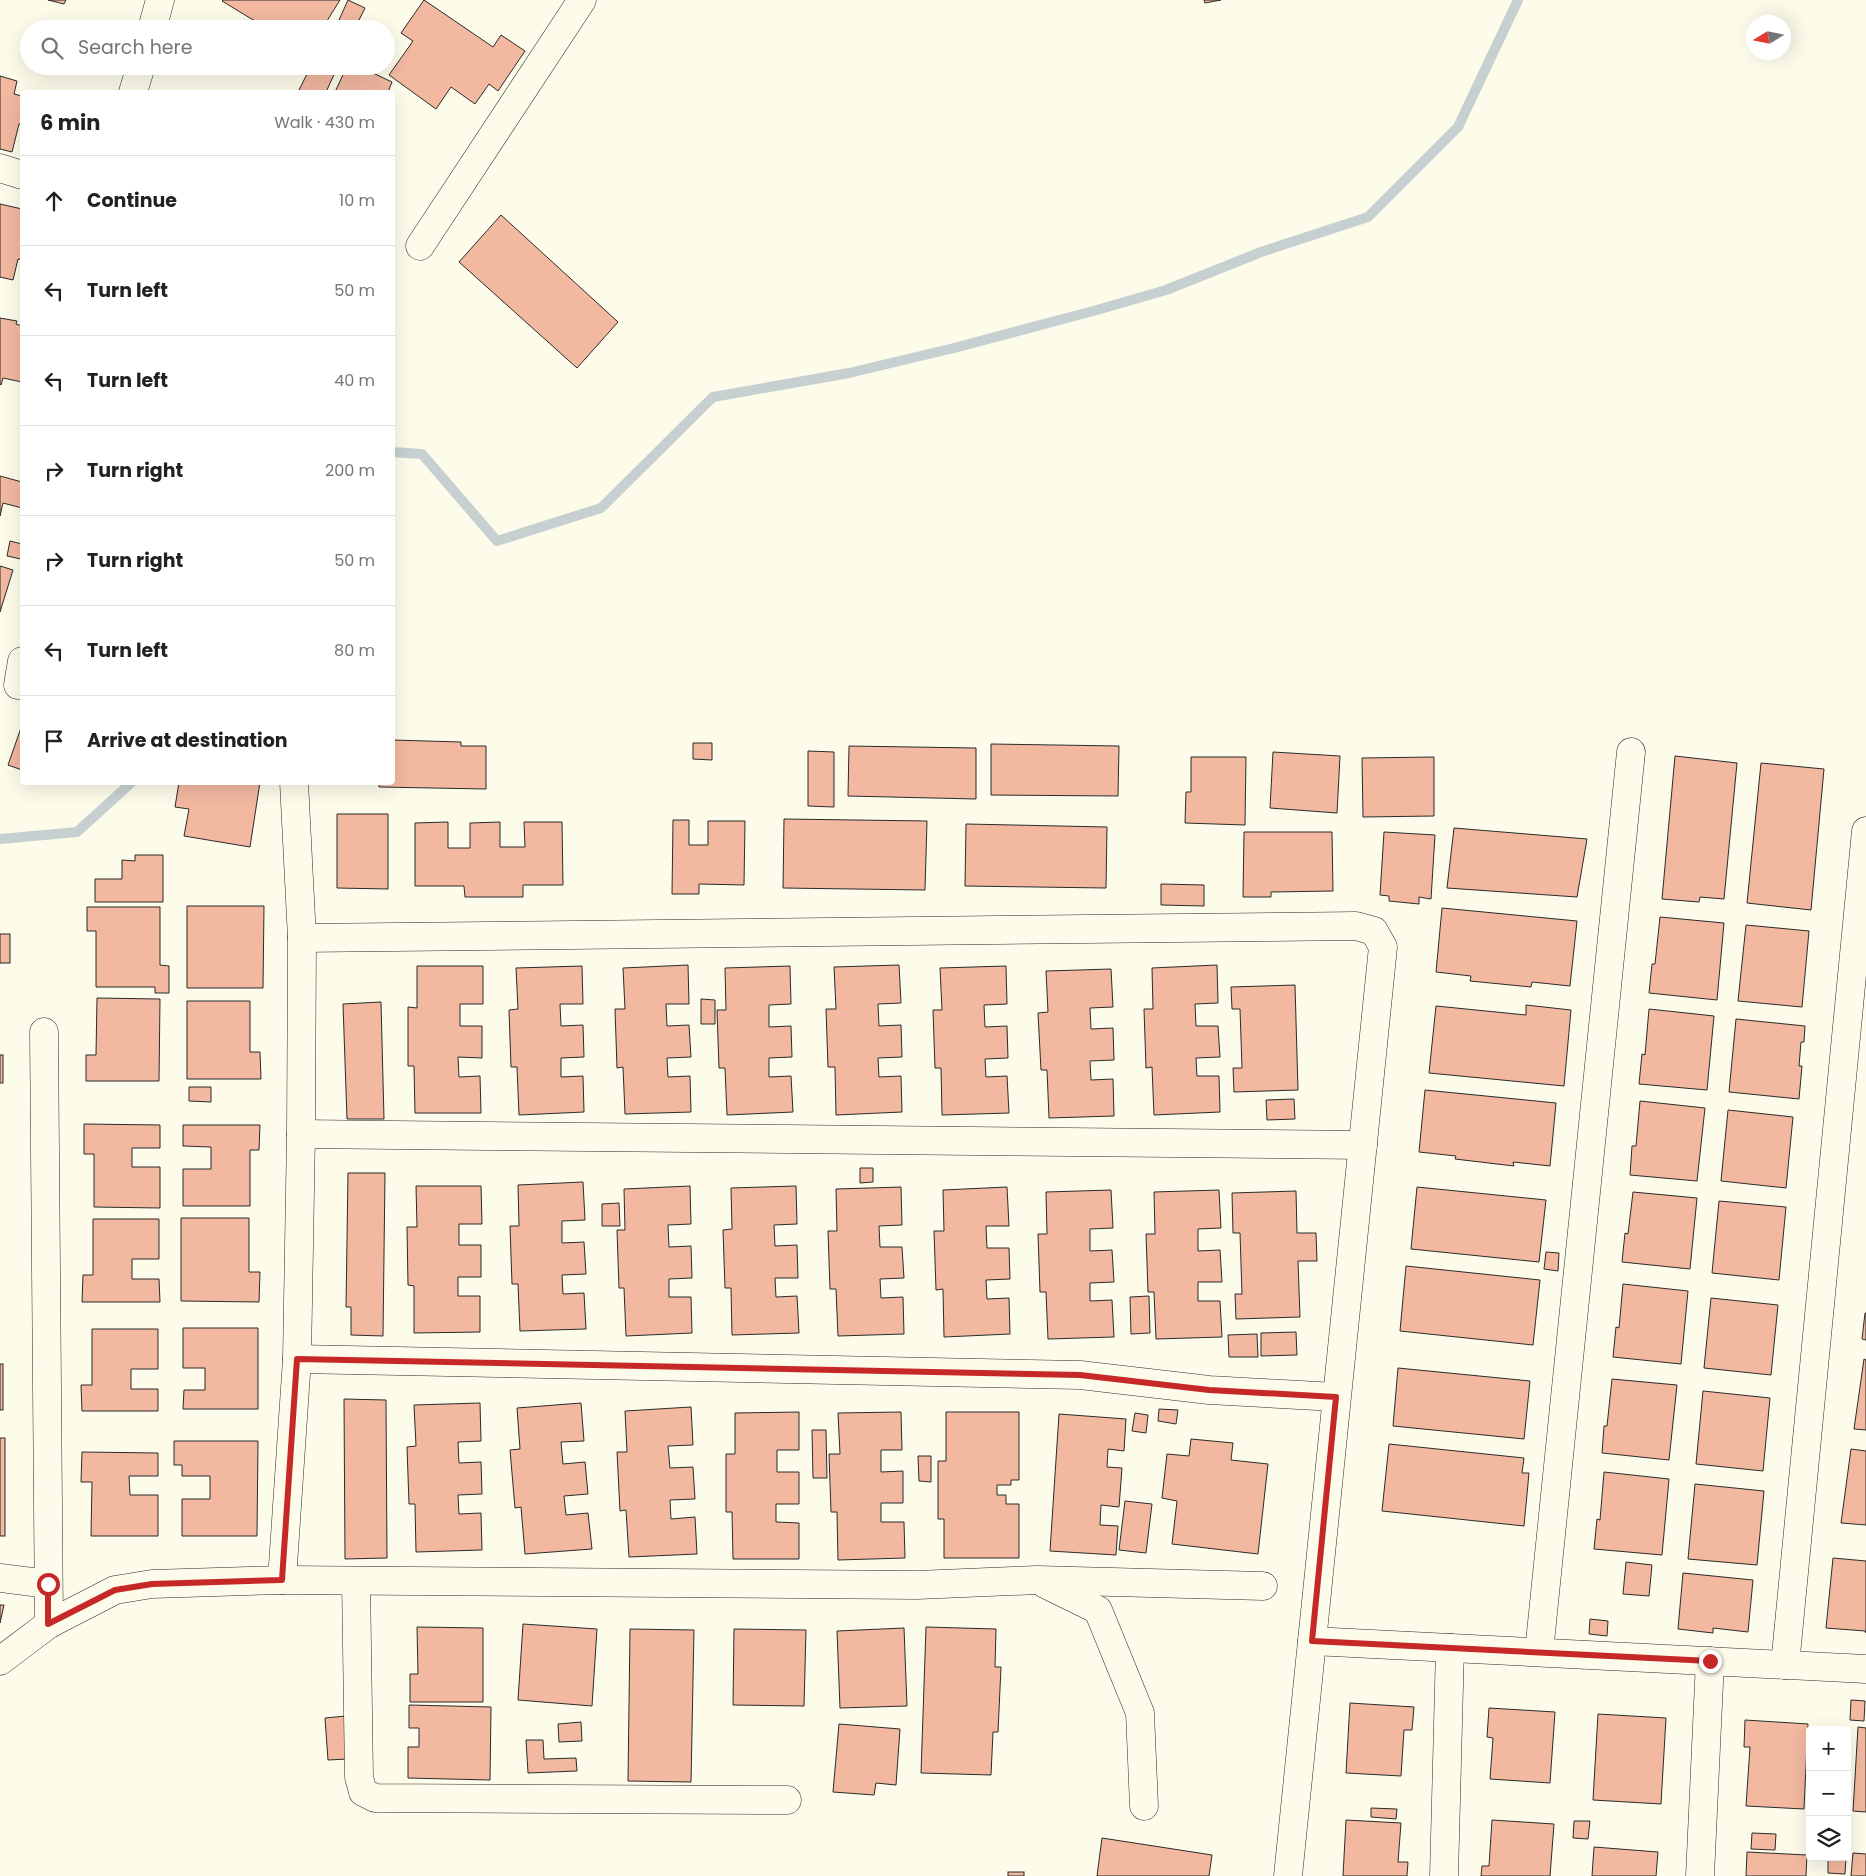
<!DOCTYPE html>
<meta charset="utf-8">
<style>
:root{--surface:#fff;--page:#f2f2f2;--text:#202124;--muted:#757577;--line:#e0e0e0}
body{margin:0;font-family:Poppins,sans-serif;background:var(--page);color:var(--text)}
.controls{position:absolute;right:15px;bottom:15px;display:grid;overflow:hidden;border-radius:5px;box-shadow:0 5px 20px #0002}
.controls button{width:45px;height:45px;display:grid;place-items:center;padding:0;border:0;border-bottom:1px solid var(--line);background:var(--surface);color:var(--text);font:25px sans-serif}
.compass{position:absolute;left:1746px;top:15px;width:45px;height:45px;border-radius:50%;background:var(--surface);box-shadow:0 5px 20px #0002;rotate:260deg}
.stop{position:absolute;width:15px;height:15px;margin:-11px;border:4px solid #c62828;border-radius:50%;background:#fff}
.stop.end{background:#c62828;border-color:#fff;box-shadow:0 1px 5px #0008}
.list{margin:0;padding:0;list-style:none}
h2{display:flex;justify-content:space-between;align-items:center;height:65px;margin:0;padding:0 20px;font-size:21px}
h2 small{font-size:16px;font-weight:400;color:var(--muted)}
.list li{display:grid;grid-template-columns:32px 1fr auto;gap:15px;align-items:center;box-sizing:border-box;height:90px;padding:0 20px;border-top:1px solid var(--line)}
.list b{display:block;font-size:19px;white-space:nowrap}
.list em{font-size:16px;font-style:normal;color:var(--muted)}
.icon{flex:none;width:28px;height:28px;fill:none;stroke:currentColor;stroke-width:2;stroke-linecap:round;stroke-linejoin:round}
.map{position:relative;flex:none;width:1866px;height:1876px;overflow:hidden}
.search{position:absolute;background:var(--surface);box-shadow:0 5px 20px #0002;left:20px;top:20px;width:375px;height:55px;display:flex;align-items:center;gap:12px;box-sizing:border-box;padding:0 18px;border-radius:28px;color:var(--muted);font-size:19px}
.panel{position:absolute;background:var(--surface);box-shadow:0 5px 20px #0002;left:20px;top:90px;width:375px;height:695px;border-radius:5px}
.map>svg:first-child{display:block}
.lines{fill:none;stroke-linecap:round;stroke-linejoin:round}
.stream{stroke:#c7d0d0;stroke-width:10}
.building{fill:#f2b8a0;stroke:#2b2b2b}
.minor-casing{stroke:#2b2b2b;stroke-width:29}
.minor{stroke:#fdfbea;stroke-width:28}
.route{stroke:#c62828;stroke-width:6}
</style>
<div class="map">
<svg width="1866" height="1876" viewBox="0 0 1866 1876">
<rect width="100%" height="100%" fill="#fdfbea"/>
<g class="lines">
<g class="stream">
<polyline points="392,452 422,454 497,541 601,508 713,397 849,373 954,348 1097,310 1166,290 1261,252 1368,217 1458,127 1518,0"/>
<polyline points="0,839 77,832 132,782"/>
</g>
</g>
<g class="building">
<polygon points="48,0 66,0 64,4"/>
<polygon points="223,0 340,0 322,29 268,29 222,1"/>
<polygon points="348,0 365,8 355,28 339,20"/>
<polygon points="424,0 493,47 501,35 525,51 498,91 489,84 475,104 451,87 436,109 389,75 413,41 401,33"/>
<polygon points="1204,0 1221,0 1205,3"/>
<polygon points="332,23 345,29 329,29"/>
<polygon points="311,66 338,66 326,92 298,92"/>
<polygon points="347,66 358,66 392,82 388,92 335,92"/>
<polygon points="0,76 17,81 14,94 22,96 22,124 19,124 12,152 0,149"/>
<polygon points="0,204 22,209 22,260 18,259 13,280 0,277"/>
<polygon points="501,215 618,322 577,368 459,262"/>
<polygon points="0,318 17,321 16,324 22,326 22,382 3,378 1,385 0,384"/>
<polygon points="0,476 22,482 22,508 3,503 0,516"/>
<polygon points="10,541 22,544 21,559 7,556"/>
<polygon points="0,566 13,570 0,612"/>
<polygon points="22,725 22,770 8,765"/>
<polygon points="392,740 461,742 461,746 486,746 486,789 379,787 379,782 392,782"/>
<polygon points="693,743 712,743 712,760 693,759"/>
<polygon points="991,744 1119,746 1118,796 991,795"/>
<polygon points="849,746 976,748 976,799 848,796"/>
<polygon points="808,751 834,752 834,807 808,806"/>
<polygon points="1273,752 1340,756 1337,813 1270,808"/>
<polygon points="1675,756 1737,763 1724,899 1700,897 1699,902 1662,899"/>
<polygon points="1191,757 1246,757 1245,825 1185,823 1186,792 1191,792"/>
<polygon points="1434,757 1434,816 1363,817 1362,758"/>
<polygon points="1761,763 1824,769 1811,910 1747,903"/>
<polygon points="179,782 260,782 250,847 184,836 189,809 175,807"/>
<polygon points="337,814 388,814 388,889 337,888"/>
<polygon points="784,819 927,821 925,890 783,888"/>
<polygon points="673,820 689,820 689,845 708,845 708,821 745,821 744,885 699,884 699,894 672,894"/>
<polygon points="448,822 448,848 470,848 470,823 500,822 500,847 525,847 524,822 562,822 563,885 523,885 523,897 465,897 464,886 415,886 415,823"/>
<polygon points="966,824 1107,827 1106,888 965,886"/>
<polygon points="1454,828 1587,839 1577,897 1447,888"/>
<polygon points="1244,832 1332,832 1333,891 1271,892 1271,897 1243,897"/>
<polygon points="1384,832 1435,835 1431,899 1419,897 1419,904 1389,901 1389,896 1380,895"/>
<polygon points="135,855 163,855 163,902 95,902 95,879 122,879 122,860 135,861"/>
<polygon points="1161,884 1204,885 1204,906 1161,905"/>
<polygon points="187,906 264,906 263,988 187,988"/>
<polygon points="87,907 160,907 160,965 169,966 169,993 155,993 155,987 96,987 96,931 87,931"/>
<polygon points="1442,908 1577,921 1570,986 1532,982 1531,987 1470,981 1471,976 1436,972"/>
<polygon points="1660,917 1724,923 1717,1000 1649,993 1652,964 1655,964"/>
<polygon points="1746,925 1809,931 1802,1007 1738,1001"/>
<rect x="0" y="934" width="10" height="29"/>
<polygon points="688,965 689,1004 666,1004 667,1026 689,1025 691,1057 667,1058 668,1077 690,1076 691,1112 625,1114 623,1067 617,1068 615,1009 625,1009 623,968"/>
<polygon points="899,965 901,1003 878,1004 879,1026 901,1025 902,1057 878,1058 879,1077 901,1076 902,1112 836,1115 835,1067 828,1067 826,1009 836,1009 834,967"/>
<polygon points="1217,965 1218,1003 1195,1004 1196,1026 1218,1026 1220,1057 1196,1058 1197,1076 1219,1076 1220,1112 1154,1115 1152,1067 1146,1068 1144,1009 1153,1009 1152,968"/>
<polygon points="417,966 483,966 483,1004 460,1004 460,1026 482,1026 482,1058 458,1057 459,1077 480,1076 481,1113 415,1113 414,1066 408,1066 408,1007 417,1008"/>
<polygon points="582,966 583,1004 560,1004 561,1026 583,1025 584,1057 561,1058 561,1077 583,1076 584,1112 519,1115 517,1067 511,1067 509,1010 518,1009 516,968"/>
<polygon points="790,966 791,1004 769,1005 769,1027 791,1026 792,1057 769,1058 769,1077 791,1076 793,1112 727,1115 725,1068 719,1068 717,1010 726,1010 725,968"/>
<polygon points="1006,966 1007,1004 984,1005 985,1027 1007,1026 1008,1058 985,1059 986,1077 1007,1076 1009,1113 942,1115 941,1068 935,1068 933,1010 942,1010 940,968"/>
<polygon points="1111,969 1113,1007 1090,1008 1091,1029 1113,1028 1114,1060 1090,1061 1091,1080 1113,1079 1114,1116 1049,1118 1047,1070 1041,1070 1038,1013 1048,1012 1046,971"/>
<polygon points="1295,985 1298,1090 1234,1092 1233,1068 1242,1068 1240,1009 1232,1009 1231,987"/>
<polygon points="97,998 160,999 159,1081 86,1081 86,1055 96,1055"/>
<polygon points="701,999 715,1000 715,1024 701,1024"/>
<polygon points="187,1001 250,1001 250,1052 260,1052 261,1079 187,1079"/>
<polygon points="381,1002 384,1119 347,1119 343,1004"/>
<polygon points="1526,1005 1571,1010 1564,1086 1429,1073 1436,1006 1526,1015"/>
<polygon points="1649,1009 1714,1016 1707,1090 1639,1084 1642,1054 1645,1055"/>
<polygon points="1736,1019 1805,1026 1804,1042 1801,1042 1799,1066 1802,1066 1799,1099 1729,1092"/>
<rect x="0" y="1055" width="3" height="28"/>
<polygon points="189,1087 211,1087 211,1102 189,1101"/>
<polygon points="1425,1090 1556,1103 1550,1166 1513,1162 1514,1166 1455,1159 1456,1156 1419,1152"/>
<polygon points="1294,1099 1295,1119 1267,1120 1266,1100"/>
<polygon points="1640,1101 1705,1108 1697,1181 1630,1175 1632,1146 1636,1146"/>
<polygon points="1728,1110 1793,1117 1786,1188 1721,1181"/>
<polygon points="84,1124 160,1125 160,1148 132,1148 132,1167 160,1167 160,1208 94,1207 94,1154 84,1154"/>
<polygon points="183,1125 260,1125 259,1150 250,1150 250,1206 183,1206 183,1169 211,1169 211,1147 183,1146"/>
<polygon points="860,1168 873,1168 873,1182 860,1183"/>
<polygon points="348,1173 385,1173 383,1336 351,1335 351,1307 346,1307"/>
<polygon points="583,1182 585,1220 562,1221 562,1243 584,1242 586,1274 562,1275 563,1294 584,1293 586,1329 520,1331 518,1284 512,1284 510,1226 519,1226 518,1185"/>
<polygon points="416,1186 481,1186 482,1224 459,1224 459,1245 481,1245 481,1277 458,1277 458,1296 480,1296 480,1332 414,1333 414,1286 408,1285 407,1227 417,1227"/>
<polygon points="690,1186 691,1224 668,1225 669,1247 691,1246 692,1278 669,1279 669,1297 691,1297 692,1333 626,1336 624,1288 619,1288 617,1230 625,1230 624,1189"/>
<polygon points="796,1186 797,1224 774,1225 775,1246 797,1245 798,1278 775,1278 776,1297 797,1296 799,1333 732,1335 731,1288 725,1288 723,1230 732,1229 731,1188"/>
<polygon points="901,1187 902,1225 879,1226 880,1247 902,1247 904,1278 880,1279 881,1298 903,1297 904,1334 838,1336 836,1289 830,1289 828,1231 837,1231 836,1189"/>
<polygon points="1007,1187 1009,1226 986,1226 987,1248 1009,1248 1010,1279 986,1280 987,1299 1009,1298 1010,1334 944,1337 943,1289 936,1290 934,1231 944,1231 943,1190"/>
<polygon points="1417,1187 1546,1200 1539,1262 1411,1249"/>
<polygon points="1111,1190 1113,1228 1090,1229 1090,1251 1112,1250 1114,1282 1090,1283 1090,1301 1112,1300 1114,1337 1048,1339 1046,1292 1040,1292 1038,1234 1047,1234 1046,1192"/>
<polygon points="1219,1190 1221,1228 1198,1229 1198,1251 1220,1250 1222,1282 1198,1282 1198,1301 1220,1301 1222,1337 1156,1339 1154,1292 1148,1292 1146,1234 1155,1234 1154,1192"/>
<polygon points="1296,1191 1297,1233 1316,1233 1317,1261 1298,1261 1300,1317 1236,1319 1235,1294 1242,1294 1240,1233 1233,1233 1232,1193"/>
<polygon points="1633,1192 1697,1198 1690,1269 1622,1262 1625,1233 1628,1234"/>
<polygon points="1719,1201 1786,1207 1779,1280 1712,1273"/>
<polygon points="619,1203 620,1226 602,1226 602,1204"/>
<polygon points="181,1218 249,1218 249,1272 260,1272 259,1302 181,1301"/>
<polygon points="93,1219 159,1219 159,1259 132,1259 132,1279 159,1279 160,1302 82,1302 83,1275 93,1275"/>
<polygon points="1546,1252 1559,1253 1558,1271 1544,1269"/>
<polygon points="1406,1266 1540,1280 1533,1345 1400,1331"/>
<polygon points="1623,1284 1688,1291 1681,1364 1613,1357 1616,1327 1619,1328"/>
<polygon points="1149,1296 1150,1333 1131,1334 1130,1297"/>
<polygon points="1711,1298 1778,1305 1771,1375 1704,1368"/>
<polygon points="1865,1313 1866,1313 1866,1340 1862,1339"/>
<polygon points="183,1328 258,1328 258,1409 183,1409 184,1390 205,1390 205,1368 183,1368"/>
<polygon points="92,1329 158,1329 158,1369 131,1369 131,1389 158,1389 158,1411 82,1411 81,1385 92,1385"/>
<polygon points="1296,1332 1297,1355 1261,1356 1261,1333"/>
<polygon points="1257,1334 1258,1357 1229,1357 1228,1335"/>
<polygon points="1864,1359 1866,1360 1866,1430 1854,1429"/>
<rect x="0" y="1364" width="3" height="46"/>
<polygon points="1398,1368 1530,1381 1524,1439 1393,1426"/>
<polygon points="1612,1379 1677,1385 1669,1460 1602,1453 1604,1426 1607,1426"/>
<polygon points="1703,1391 1770,1398 1763,1471 1696,1464"/>
<polygon points="344,1399 386,1400 387,1558 345,1559"/>
<polygon points="480,1403 481,1441 458,1442 459,1463 481,1462 482,1494 458,1495 459,1514 481,1513 482,1550 416,1552 415,1504 409,1504 407,1447 416,1446 414,1405"/>
<polygon points="581,1403 584,1441 561,1442 563,1464 585,1462 588,1494 564,1496 566,1515 588,1513 592,1549 525,1554 521,1507 515,1508 510,1450 520,1449 517,1408"/>
<polygon points="691,1407 693,1445 668,1446 670,1468 693,1467 695,1499 670,1500 671,1519 695,1517 697,1554 629,1557 626,1510 620,1511 617,1452 627,1452 625,1411"/>
<polygon points="1159,1409 1178,1410 1176,1424 1158,1421"/>
<polygon points="799,1412 799,1450 777,1450 777,1472 799,1472 799,1504 776,1504 776,1522 799,1523 799,1559 733,1559 732,1512 726,1512 726,1454 735,1454 735,1413"/>
<polygon points="901,1412 902,1450 881,1450 881,1472 903,1471 903,1503 881,1503 881,1522 904,1522 905,1558 838,1560 837,1512 831,1512 829,1454 840,1454 838,1413"/>
<polygon points="946,1412 1019,1412 1019,1480 1011,1480 1011,1485 997,1485 997,1495 1006,1495 1006,1504 1019,1504 1019,1558 944,1558 944,1519 938,1519 938,1461 946,1461"/>
<polygon points="1135,1413 1148,1415 1146,1433 1132,1431"/>
<polygon points="1059,1414 1126,1419 1124,1451 1108,1449 1107,1467 1122,1468 1119,1507 1101,1505 1100,1525 1118,1526 1116,1555 1050,1551"/>
<polygon points="812,1430 826,1430 827,1478 813,1478"/>
<rect x="0" y="1438" width="5" height="98"/>
<polygon points="1191,1439 1233,1443 1231,1460 1268,1464 1258,1554 1172,1544 1177,1501 1162,1498 1167,1454 1189,1456"/>
<polygon points="174,1441 258,1441 257,1536 182,1536 182,1499 210,1499 210,1476 182,1476 182,1465 174,1465"/>
<polygon points="1389,1444 1524,1458 1522,1473 1529,1473 1524,1526 1382,1511"/>
<polygon points="1851,1449 1866,1451 1866,1525 1841,1523"/>
<polygon points="82,1452 158,1453 158,1476 129,1476 130,1495 158,1495 158,1536 91,1536 92,1482 81,1482"/>
<polygon points="918,1456 931,1456 931,1482 919,1481"/>
<polygon points="1604,1472 1669,1479 1662,1555 1594,1549 1597,1519 1600,1520"/>
<polygon points="1695,1484 1764,1491 1757,1565 1688,1559"/>
<polygon points="1125,1501 1152,1504 1146,1553 1119,1550"/>
<polygon points="1833,1558 1866,1561 1866,1633 1865,1631 1826,1628"/>
<polygon points="1626,1562 1652,1565 1649,1596 1623,1594"/>
<polygon points="1683,1573 1753,1580 1748,1632 1713,1628 1713,1633 1678,1629"/>
<polygon points="0,1605 4,1605 0,1623"/>
<polygon points="1590,1619 1608,1621 1607,1636 1589,1634"/>
<polygon points="523,1624 597,1629 592,1706 518,1700"/>
<polygon points="417,1627 483,1628 483,1702 410,1702 410,1674 418,1674"/>
<polygon points="926,1627 996,1629 995,1667 1001,1667 998,1732 993,1732 991,1775 921,1773"/>
<polygon points="904,1628 907,1706 840,1708 837,1631"/>
<polygon points="630,1629 694,1630 691,1782 628,1781"/>
<polygon points="734,1629 806,1630 804,1706 733,1705"/>
<polygon points="1851,1700 1865,1701 1864,1721 1850,1720"/>
<polygon points="1350,1703 1414,1707 1412,1730 1404,1730 1401,1776 1346,1773"/>
<polygon points="409,1705 491,1707 490,1780 408,1778 408,1747 419,1747 419,1728 409,1728"/>
<polygon points="1489,1708 1555,1712 1550,1783 1490,1779 1493,1738 1487,1737"/>
<polygon points="1598,1714 1666,1718 1661,1804 1593,1800"/>
<polygon points="346,1716 348,1759 328,1760 325,1718"/>
<polygon points="1745,1720 1808,1724 1804,1809 1746,1806 1750,1747 1744,1747"/>
<polygon points="581,1722 582,1741 559,1742 558,1724"/>
<polygon points="839,1724 900,1729 896,1785 876,1783 874,1795 833,1792"/>
<polygon points="1858,1727 1866,1728 1866,1812 1853,1811"/>
<polygon points="526,1740 543,1740 544,1759 576,1758 577,1771 528,1773"/>
<polygon points="1371,1808 1397,1809 1396,1819 1371,1817"/>
<polygon points="1346,1820 1401,1823 1398,1862 1408,1862 1407,1876 1343,1876"/>
<polygon points="1492,1820 1554,1824 1550,1876 1481,1876 1482,1866 1489,1866"/>
<polygon points="1574,1821 1590,1821 1588,1839 1573,1838"/>
<polygon points="1752,1833 1776,1834 1775,1850 1751,1849"/>
<polygon points="1102,1838 1212,1855 1209,1876 1097,1876"/>
<polygon points="1594,1847 1658,1852 1656,1876 1592,1876"/>
<polygon points="1747,1852 1807,1855 1806,1876 1746,1876"/>
<polygon points="1853,1853 1866,1854 1866,1876 1851,1876"/>
<polygon points="1828,1857 1846,1857 1845,1874 1828,1873"/>
<rect x="1008" y="1872" width="16" height="4"/>
</g>
<g class="lines">
<g class="minor-casing">
<g id="minor">
<polyline points="152,29 160,0"/>
<polyline points="133,92 141,66"/>
<polyline points="0,168 22,175"/>
<polyline points="420,246 582,0"/>
<polyline points="18,685 22,661"/>
<polyline points="302,938 1356,926 1374,931 1383,947 1288,1876"/>
<polyline points="44,1032 49,1624"/>
<polyline points="301,1134 1363,1145"/>
<polyline points="297,1359 1080,1375 1209,1390 1336,1397"/>
<polyline points="0,1578 48,1584"/>
<polyline points="282,1580 917,1585 1037,1580 1263,1586"/>
<polyline points="356,1581 359,1777 363,1792 375,1798 787,1800"/>
<polyline points="1045,1584 1098,1610 1140,1713 1144,1806"/>
<polyline points="1312,1641 1866,1669"/>
<polyline points="1539,1652 1631,752"/>
<polyline points="0,1661 49,1624 115,1590 152,1584 282,1580 297,1359 301,1134 302,938 294,782"/>
<polyline points="1785,1665 1866,831"/>
<polyline points="1444,1876 1450,1648"/>
<polyline points="1700,1876 1710,1661"/>
</g>
</g>
<use href="#minor" class="minor"/>
</g>
<g class="lines">
<polyline class="route" points="48,1584 48,1624 115,1590 152,1584 282,1580 297,1359 1080,1375 1209,1390 1336,1397 1312,1641 1710,1661"/>
</g>
</svg>
<div class="controls">
<button>+</button>
<button>−</button>
<button><svg class="icon" aria-label="layers" viewBox="0 0 24 24"><path d="M12 4l9 5-9 5-9-5zM3 14l9 5 9-5"/></svg></button>
</div>
<svg class="compass" viewBox="-18 -18 36 36"><path d="M0-13l5 13h-10z" fill="#e53935"/><path d="M0 13l5-13h-10z" fill="#757577"/></svg>
<div class="stop" style="left:48px;top:1584px"></div>
<div class="stop end" style="left:1710px;top:1661px"></div>
<div class="search"><svg class="icon" aria-label="search" viewBox="0 0 24 24"><circle cx="10" cy="10" r="6"/><path d="M15 15l6 6"/></svg>Search here</div>
<section class="panel">
<h2>6 min<small>Walk · 430 m</small></h2>
<ul class="list">
<li><svg class="icon" aria-label="ahead" viewBox="0 0 24 24"><path d="M12 20V5M6 11l6-6 6 6"/></svg><div><b>Continue</b></div><em>10 m</em></li>
<li><svg class="icon" aria-label="left" viewBox="0 0 24 24"><path d="M17 20v-9H6M10 6l-5 5 5 5"/></svg><div><b>Turn left</b></div><em>50 m</em></li>
<li><svg class="icon" aria-label="left" viewBox="0 0 24 24"><path d="M17 20v-9H6M10 6l-5 5 5 5"/></svg><div><b>Turn left</b></div><em>40 m</em></li>
<li><svg class="icon" aria-label="right" viewBox="0 0 24 24"><path d="M7 20v-9h11M14 6l5 5-5 5"/></svg><div><b>Turn right</b></div><em>200 m</em></li>
<li><svg class="icon" aria-label="right" viewBox="0 0 24 24"><path d="M7 20v-9h11M14 6l5 5-5 5"/></svg><div><b>Turn right</b></div><em>50 m</em></li>
<li><svg class="icon" aria-label="left" viewBox="0 0 24 24"><path d="M17 20v-9H6M10 6l-5 5 5 5"/></svg><div><b>Turn left</b></div><em>80 m</em></li>
<li><svg class="icon" aria-label="arrive" viewBox="0 0 24 24"><path d="M6 21V4h12l-3 4 3 4H6"/></svg><div><b>Arrive at destination</b></div></li>
</ul>
</section>
</div>
